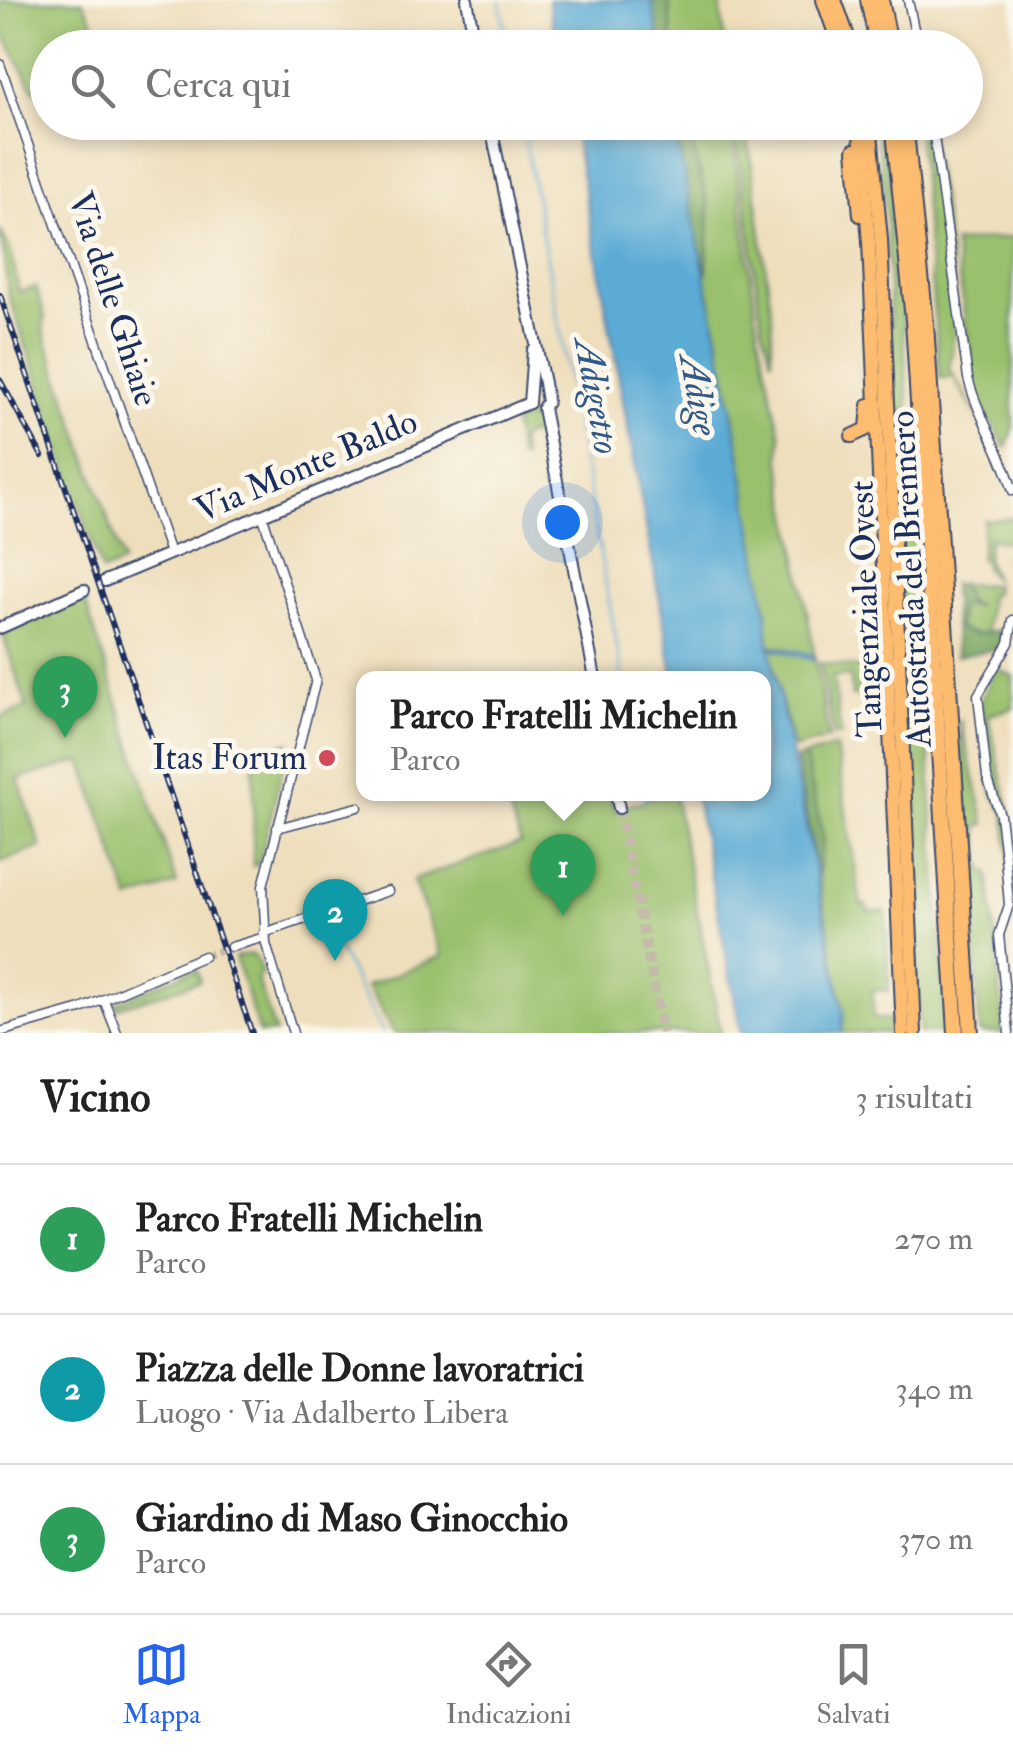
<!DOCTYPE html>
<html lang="it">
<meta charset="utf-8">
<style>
:root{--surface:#fff;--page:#f6f6f6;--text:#222;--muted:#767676;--line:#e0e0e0;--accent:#2563eb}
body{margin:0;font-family:"IM FELL Double Pica",serif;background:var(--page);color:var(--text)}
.you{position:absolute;left:562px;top:522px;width:35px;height:35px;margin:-25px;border:8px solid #fff;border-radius:50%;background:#1a73e8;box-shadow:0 0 0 15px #1a73e833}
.badge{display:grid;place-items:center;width:65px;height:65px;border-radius:50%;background:var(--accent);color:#fff;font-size:32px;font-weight:700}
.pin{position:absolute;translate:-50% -82px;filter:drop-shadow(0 2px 5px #0008)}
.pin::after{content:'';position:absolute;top:52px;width:35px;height:30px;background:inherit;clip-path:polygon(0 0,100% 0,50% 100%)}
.popup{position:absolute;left:356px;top:671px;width:415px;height:130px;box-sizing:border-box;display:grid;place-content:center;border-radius:20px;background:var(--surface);filter:drop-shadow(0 2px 8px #0005);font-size:32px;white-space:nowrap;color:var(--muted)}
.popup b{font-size:38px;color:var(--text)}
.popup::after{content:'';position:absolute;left:50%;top:100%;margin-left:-20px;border:20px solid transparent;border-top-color:var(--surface)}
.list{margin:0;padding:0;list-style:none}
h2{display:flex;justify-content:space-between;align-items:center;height:130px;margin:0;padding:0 40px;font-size:42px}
h2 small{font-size:32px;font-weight:400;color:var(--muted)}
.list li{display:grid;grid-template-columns:65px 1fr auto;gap:30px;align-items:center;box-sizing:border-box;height:150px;padding:0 40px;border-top:2px solid var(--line)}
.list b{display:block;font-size:38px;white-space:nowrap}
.list p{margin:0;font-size:32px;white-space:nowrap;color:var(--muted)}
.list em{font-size:32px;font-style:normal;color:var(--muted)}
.icon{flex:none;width:55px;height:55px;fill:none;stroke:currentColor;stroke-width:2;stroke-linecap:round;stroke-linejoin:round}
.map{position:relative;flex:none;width:1013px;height:1033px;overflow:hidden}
.search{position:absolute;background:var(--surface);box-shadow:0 5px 15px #0003;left:30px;right:30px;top:30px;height:110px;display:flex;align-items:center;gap:25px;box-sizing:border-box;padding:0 35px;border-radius:55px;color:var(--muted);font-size:38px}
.sheet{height:580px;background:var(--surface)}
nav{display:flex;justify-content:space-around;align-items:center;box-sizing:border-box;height:140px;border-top:2px solid var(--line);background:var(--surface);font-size:28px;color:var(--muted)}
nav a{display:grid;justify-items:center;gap:5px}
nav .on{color:var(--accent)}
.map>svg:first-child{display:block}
.green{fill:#99c06c;stroke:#5a7865;stroke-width:2.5}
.forest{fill:#7aa660;stroke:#4a6a5f;stroke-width:2.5}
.water{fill:#5babd5;stroke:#3b6d9a;stroke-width:2.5}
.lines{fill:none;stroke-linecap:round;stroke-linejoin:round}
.stream{stroke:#5babd5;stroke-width:2.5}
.minor-tunnel{stroke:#c4bba9;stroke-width:8;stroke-dasharray:8 4;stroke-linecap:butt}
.tertiary-tunnel{stroke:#c4bba9;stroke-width:10;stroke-dasharray:10 5;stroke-linecap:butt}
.minor-casing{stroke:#3b496c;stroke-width:11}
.tertiary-casing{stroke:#3b496c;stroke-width:14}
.trunk-casing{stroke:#3b496c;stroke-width:16}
.motorway-casing{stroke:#3b496c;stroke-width:18}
.minor{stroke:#fff;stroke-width:8}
.tertiary{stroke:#fff;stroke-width:10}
.trunk{stroke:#fdbc70;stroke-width:12}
.motorway{stroke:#fdbc70;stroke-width:14}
.rail-casing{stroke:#1b2f5e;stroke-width:6}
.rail{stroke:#fbf7ec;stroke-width:2.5;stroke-dasharray:8;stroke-linecap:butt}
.poi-dot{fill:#d1495b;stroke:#fbf7ec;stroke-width:4}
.labels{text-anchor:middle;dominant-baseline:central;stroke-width:10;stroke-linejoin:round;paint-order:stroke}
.street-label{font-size:35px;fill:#1b2f5e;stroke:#fbf7ec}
.poi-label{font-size:35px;fill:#1b2f5e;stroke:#fbf7ec;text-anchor:end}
.water-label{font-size:38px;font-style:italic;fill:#315a88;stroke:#fbf7ec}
</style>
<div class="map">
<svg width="1013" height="1033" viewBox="0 0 1013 1033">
<rect width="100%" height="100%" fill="#fbf7ec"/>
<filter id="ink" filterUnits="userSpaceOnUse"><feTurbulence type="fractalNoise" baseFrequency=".01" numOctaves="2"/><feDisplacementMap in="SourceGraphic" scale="20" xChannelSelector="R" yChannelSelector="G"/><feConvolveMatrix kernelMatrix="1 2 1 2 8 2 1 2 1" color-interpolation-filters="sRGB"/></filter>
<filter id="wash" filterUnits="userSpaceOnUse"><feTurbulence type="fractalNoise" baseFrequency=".0048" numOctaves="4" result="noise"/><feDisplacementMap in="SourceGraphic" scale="40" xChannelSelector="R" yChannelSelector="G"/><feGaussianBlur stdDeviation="2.25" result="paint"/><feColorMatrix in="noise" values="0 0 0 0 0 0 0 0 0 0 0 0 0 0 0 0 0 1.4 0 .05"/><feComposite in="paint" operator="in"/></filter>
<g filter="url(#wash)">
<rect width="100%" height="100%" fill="#eedebc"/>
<g class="green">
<polygon points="0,0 82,0 107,47 48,48 47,84 34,91 0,27"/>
<polygon points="651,0 720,0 725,47 661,47"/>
<polygon points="673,123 731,123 758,331 781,436 780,457 829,738 794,749 766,639 767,614 730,394"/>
<polygon points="735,123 746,123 772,315 772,360 762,326"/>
<polygon points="876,123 883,123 899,257 923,651 904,657 886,211"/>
<path d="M917,123h9c13,69 39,178 23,245l31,52 -26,-43 -14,1z"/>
<polygon points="0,230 11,252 19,292 36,287 45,317 43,330 123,563 102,572 9,296"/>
<polygon points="1013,237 1013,430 1006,448 976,396 954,243"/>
<polygon points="529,417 540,424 546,454 540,455 537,434 524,436 520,441 523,458 519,458 513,422"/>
<polygon points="1013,518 1013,562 1006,561 1012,543 989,538 986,558 995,581 985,569 985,560 980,560 984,520"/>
<polygon points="952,584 995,585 994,594 989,594 986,636 955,629"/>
<polygon points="83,596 177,884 130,900 82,761 18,779 41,847 0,862 0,717 27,707 3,635"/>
<polygon points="820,663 869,669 868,675 861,676 861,696 852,696 850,676 833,677 841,735 834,736"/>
<polygon points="997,668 1013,676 1013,708 988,715 1013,828 1013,894 1005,814 993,793 981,700"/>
<polygon points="905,672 924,674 946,1033 920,1033 913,887 917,818 908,765"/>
<polygon points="960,719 985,824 978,826 983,870 989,873 1004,1033 980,1033"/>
<polygon points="289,742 259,864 253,866 254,755"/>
<polygon points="836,747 861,905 867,905 868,912 886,911 889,991 872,990 874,1019 888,1019 894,1033 842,1033 844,1013 796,759"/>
<polygon points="504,794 610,794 614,811 661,794 674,794 721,1033 394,1033 367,986 442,956 413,880 521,843"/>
<polygon points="249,954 256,957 262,974 257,978 275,1033 259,1033 235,957"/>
<polygon points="196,968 200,981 113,1009 113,1004"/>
</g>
<g class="forest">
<polygon points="651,0 669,0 673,47 661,47"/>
<polygon points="673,123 687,123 709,208 707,274 693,225"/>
<polygon points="952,584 961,584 967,602 978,606 960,605 958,628 974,635 998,630 1003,642 998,649 956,656"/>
<polygon points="805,756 823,836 818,878 796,759"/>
</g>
<g class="water">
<polygon points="548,0 651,0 661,47 557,47"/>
<polygon points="572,123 673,123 730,394 767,614 769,645 812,654 813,660 770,648 844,1013 842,1033 741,1033 695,794 763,794 763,678 674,678"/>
</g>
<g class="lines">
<g class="stream">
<polyline points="500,0 508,48"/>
<polyline points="522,122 623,678"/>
<polyline points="644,794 645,799"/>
<polyline points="322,918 383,1033"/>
</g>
</g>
</g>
<g filter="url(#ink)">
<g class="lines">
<polyline class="minor-tunnel" points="204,956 231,947"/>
<polyline class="tertiary-tunnel" points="619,808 663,1033"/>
<g class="minor-casing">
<g id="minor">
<polyline points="908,0 918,48"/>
<polyline points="0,64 170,553"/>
<path d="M932,122l36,256c10,40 34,73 45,113"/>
<polyline points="262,514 316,680 263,886 266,944 293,1033"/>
<polyline points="277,828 358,807"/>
<polyline points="264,933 388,891"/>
<polyline points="231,947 265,937"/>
<polyline points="104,1000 117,1033"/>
<polyline points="0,1032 81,1009 204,956"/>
<polyline points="1009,1033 999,935 1009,905 1005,857 1000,815 987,777 978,695 1009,643 1013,620"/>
</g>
</g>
<g class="tertiary-casing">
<g id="tertiary">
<polyline points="467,0 476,48"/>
<polyline points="490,122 544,383 547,402 543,408 595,678"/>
<polyline points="529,403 533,350"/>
<polyline points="105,581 529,403"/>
<polyline points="0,628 84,590"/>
<polyline points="616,794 619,808"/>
</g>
</g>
<g class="trunk-casing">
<g id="trunk">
<polyline points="823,0 840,48"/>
<polyline points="835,0 852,48"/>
<polyline points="859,122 869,242 903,1033"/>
<polyline points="870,122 881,239 915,1033"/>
<polyline points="854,150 860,215"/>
<polyline points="852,436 867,429 869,405"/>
</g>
</g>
<g class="motorway-casing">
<g id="motorway">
<polyline points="868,0 878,48"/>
<polyline points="881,0 891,48"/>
<polyline points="893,122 913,320 956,1033"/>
<polyline points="905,122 926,323 971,1033"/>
</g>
</g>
<use href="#minor" class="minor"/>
<use href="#tertiary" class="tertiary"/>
<use href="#trunk" class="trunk"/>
<use href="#motorway" class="motorway"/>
<g class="rail-casing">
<g id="rail">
<polyline points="0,295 252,1033"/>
<polyline points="0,380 42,456"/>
</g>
</g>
<use href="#rail" class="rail"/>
</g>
</g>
<circle class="poi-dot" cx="327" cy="758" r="10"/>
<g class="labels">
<g class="street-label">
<text transform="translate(113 299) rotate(72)">Via delle Ghiaie</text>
<text transform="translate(306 466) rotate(-23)">Via Monte Baldo</text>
<text transform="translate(911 579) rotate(-93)">Autostrada del Brennero</text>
<text transform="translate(866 609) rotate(-92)">Tangenziale Ovest</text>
</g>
<g class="poi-label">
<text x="307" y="758">Itas Forum</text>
</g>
<g class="water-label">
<text transform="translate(699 395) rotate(80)">Adige</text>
<text transform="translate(597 396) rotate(80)">Adigetto</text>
</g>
</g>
</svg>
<div class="you"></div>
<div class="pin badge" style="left:563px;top:916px;background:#2e9e5b">1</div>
<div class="popup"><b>Parco Fratelli Michelin</b>Parco</div>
<div class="pin badge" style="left:335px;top:961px;background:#0f9aa8">2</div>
<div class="pin badge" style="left:65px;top:738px;background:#2e9e5b">3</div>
<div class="search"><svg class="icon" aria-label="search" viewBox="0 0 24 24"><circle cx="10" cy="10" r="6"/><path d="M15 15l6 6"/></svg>Cerca qui</div>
</div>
<section class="sheet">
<h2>Vicino<small>3 risultati</small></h2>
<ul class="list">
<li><span class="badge" style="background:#2e9e5b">1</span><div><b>Parco Fratelli Michelin</b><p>Parco</p></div><em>270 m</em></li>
<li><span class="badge" style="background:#0f9aa8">2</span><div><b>Piazza delle Donne lavoratrici</b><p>Luogo · Via Adalberto Libera</p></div><em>340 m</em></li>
<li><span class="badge" style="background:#2e9e5b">3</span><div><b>Giardino di Maso Ginocchio</b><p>Parco</p></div><em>370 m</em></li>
</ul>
</section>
<nav>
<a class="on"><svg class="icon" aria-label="map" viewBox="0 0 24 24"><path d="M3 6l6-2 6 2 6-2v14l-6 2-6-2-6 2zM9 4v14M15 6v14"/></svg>Mappa</a>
<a><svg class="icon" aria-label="directions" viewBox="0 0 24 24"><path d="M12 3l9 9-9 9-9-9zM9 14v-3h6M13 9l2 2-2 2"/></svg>Indicazioni</a>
<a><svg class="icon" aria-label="saved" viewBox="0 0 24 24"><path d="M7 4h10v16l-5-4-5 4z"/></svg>Salvati</a>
</nav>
